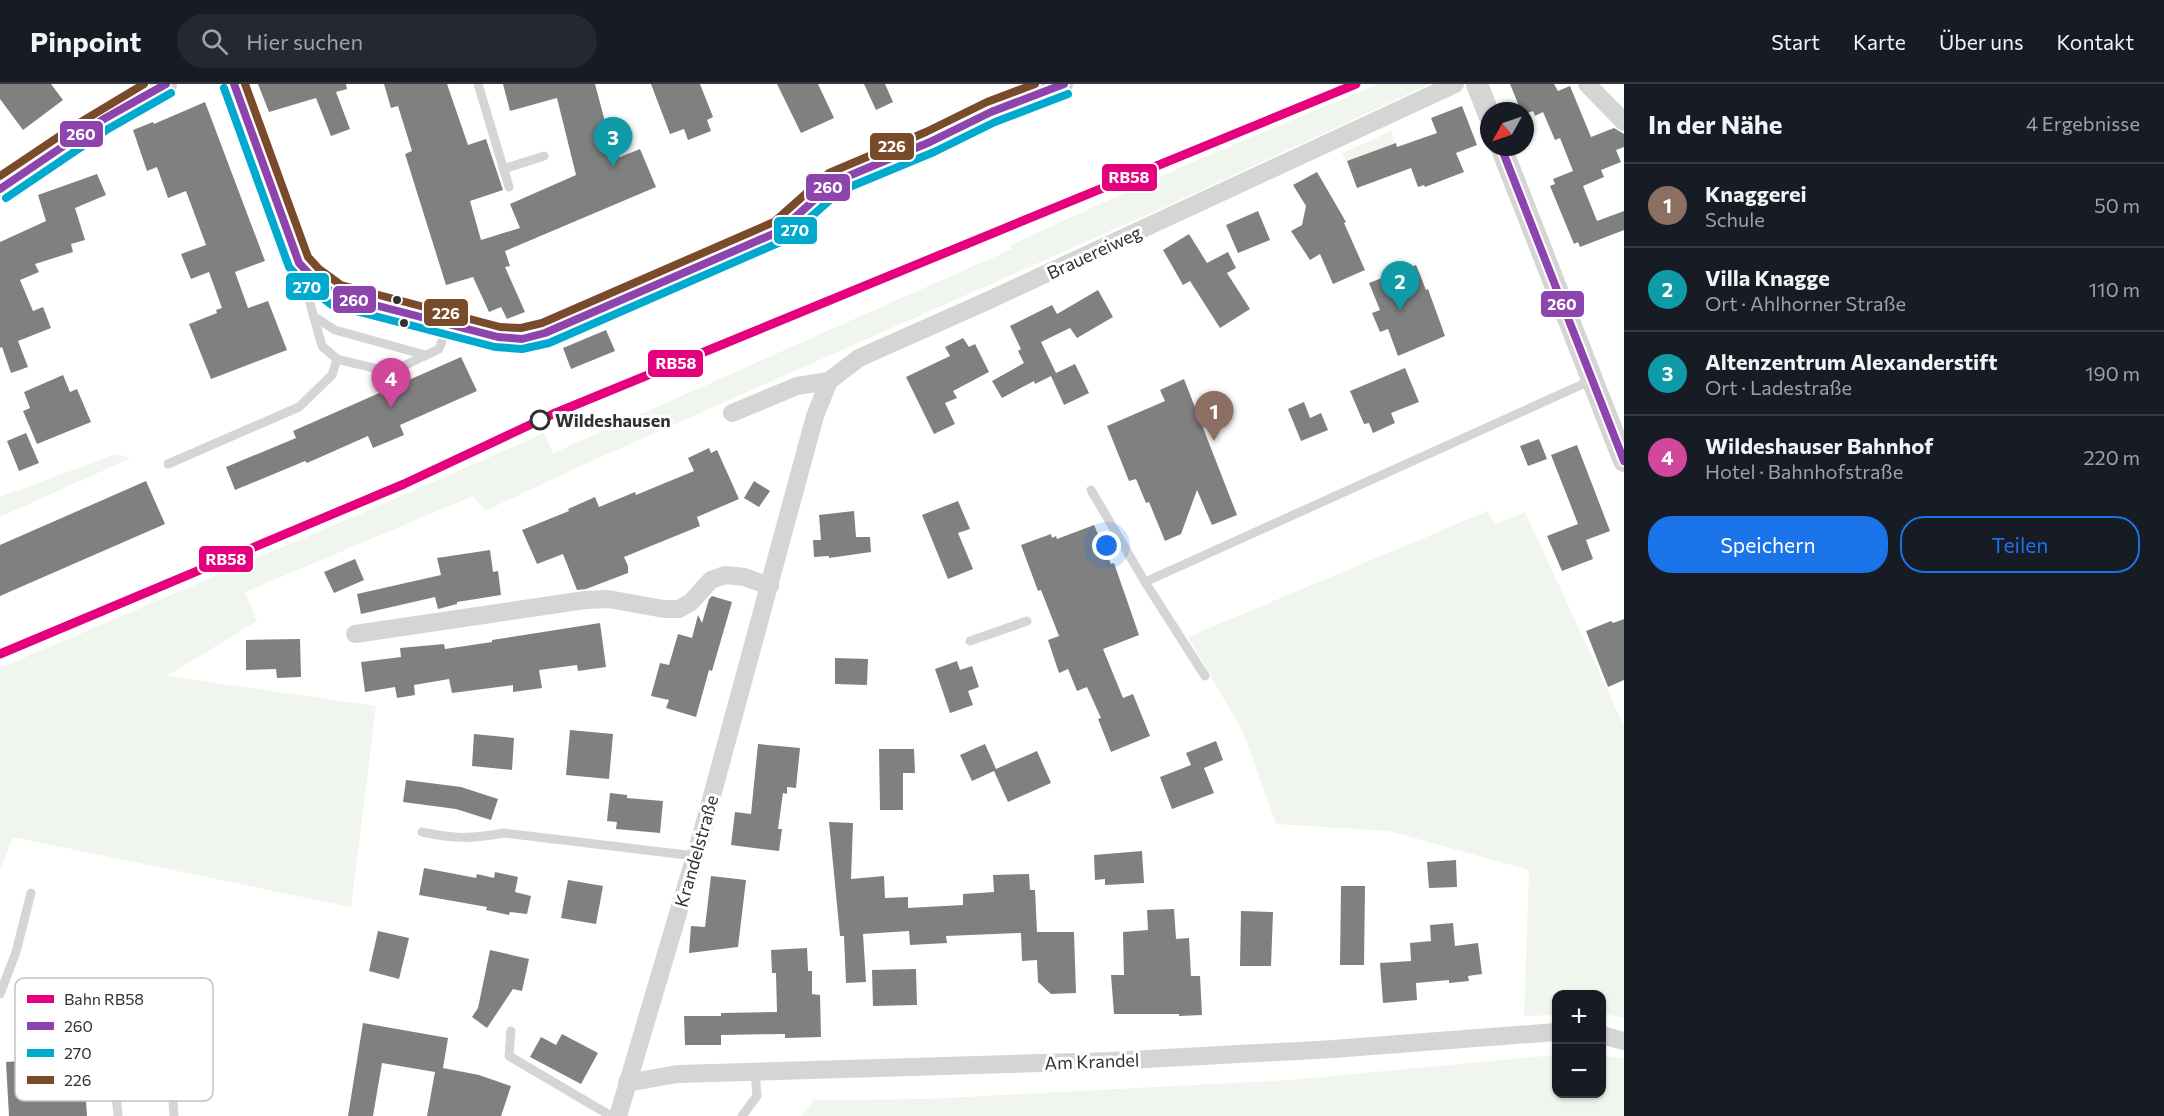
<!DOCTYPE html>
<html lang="de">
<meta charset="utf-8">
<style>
:root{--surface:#171b24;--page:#242831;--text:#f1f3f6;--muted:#9ea1a6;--line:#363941;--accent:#1a73e8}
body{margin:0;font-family:Commissioner,sans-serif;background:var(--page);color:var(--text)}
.controls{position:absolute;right:18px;bottom:18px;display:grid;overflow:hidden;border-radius:12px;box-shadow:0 2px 4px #0004}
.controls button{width:54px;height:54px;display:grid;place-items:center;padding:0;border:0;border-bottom:2px solid var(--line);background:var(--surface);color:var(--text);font:30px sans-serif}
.compass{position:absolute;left:1480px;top:18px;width:54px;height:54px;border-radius:50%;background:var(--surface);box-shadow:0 2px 4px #0004;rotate:230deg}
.you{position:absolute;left:1107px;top:462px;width:21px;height:21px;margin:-15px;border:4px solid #fff;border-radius:50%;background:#1a73e8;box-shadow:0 0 0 9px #1a73e833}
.badge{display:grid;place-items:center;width:39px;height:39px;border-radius:50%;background:var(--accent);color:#fff;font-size:20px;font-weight:700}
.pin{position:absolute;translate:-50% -50px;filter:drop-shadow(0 2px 3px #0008)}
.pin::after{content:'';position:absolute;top:32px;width:21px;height:18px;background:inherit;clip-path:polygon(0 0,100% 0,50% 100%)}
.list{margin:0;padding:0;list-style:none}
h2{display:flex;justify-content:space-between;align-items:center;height:78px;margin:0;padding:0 24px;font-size:26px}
h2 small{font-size:20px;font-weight:400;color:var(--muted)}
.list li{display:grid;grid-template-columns:39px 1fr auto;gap:18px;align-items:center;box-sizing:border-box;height:84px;padding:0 24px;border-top:2px solid var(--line)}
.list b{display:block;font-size:22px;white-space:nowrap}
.list p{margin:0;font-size:20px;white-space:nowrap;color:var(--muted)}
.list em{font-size:20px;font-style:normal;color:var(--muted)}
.actions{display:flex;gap:12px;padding:18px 24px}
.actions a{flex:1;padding:14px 0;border:2px solid var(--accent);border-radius:24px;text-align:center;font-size:21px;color:var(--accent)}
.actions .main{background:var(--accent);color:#fff}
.icon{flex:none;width:33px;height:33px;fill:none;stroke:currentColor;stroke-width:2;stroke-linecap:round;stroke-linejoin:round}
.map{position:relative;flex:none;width:1624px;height:1032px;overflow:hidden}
header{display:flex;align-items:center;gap:36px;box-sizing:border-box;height:84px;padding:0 30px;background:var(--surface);border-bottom:2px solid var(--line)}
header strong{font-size:28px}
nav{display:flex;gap:33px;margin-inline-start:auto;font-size:21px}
.search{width:420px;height:54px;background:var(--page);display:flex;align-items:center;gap:15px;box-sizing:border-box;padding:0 21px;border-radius:33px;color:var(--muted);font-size:22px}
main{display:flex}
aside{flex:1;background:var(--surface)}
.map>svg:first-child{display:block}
.green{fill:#f0f5ee}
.building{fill:#808080}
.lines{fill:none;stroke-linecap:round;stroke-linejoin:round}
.service{stroke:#d5d5d5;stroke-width:9}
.minor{stroke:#d5d5d5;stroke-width:18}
.tertiary{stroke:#d5d5d5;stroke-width:22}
.bus-1-casing{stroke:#fff;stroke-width:12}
.bus-2-casing{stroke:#fff;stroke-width:12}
.bus-3-casing{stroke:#fff;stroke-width:12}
.bus-1{stroke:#8e44ad;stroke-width:8}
.bus-2{stroke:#00a9ce;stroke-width:8}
.bus-3{stroke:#7a4b2a;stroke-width:8}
.rail-1-casing{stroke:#fff;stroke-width:14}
.rail-1{stroke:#e5007d;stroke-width:9}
.bus-dot{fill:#313131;stroke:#fff;stroke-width:2}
.stop-dot{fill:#fff;stroke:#313131;stroke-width:3}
.labels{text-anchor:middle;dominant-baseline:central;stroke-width:6;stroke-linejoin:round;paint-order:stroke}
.street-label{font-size:18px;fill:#313131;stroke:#fff}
.stop-label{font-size:18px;font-weight:bold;fill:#313131;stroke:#fff;text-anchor:start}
.key{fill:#fff;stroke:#c1c1c1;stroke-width:1.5}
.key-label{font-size:16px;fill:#313131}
.line-badge{stroke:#fff;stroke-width:2}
.badge-label{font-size:16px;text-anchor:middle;font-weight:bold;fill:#fff}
</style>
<header>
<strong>Pinpoint</strong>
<div class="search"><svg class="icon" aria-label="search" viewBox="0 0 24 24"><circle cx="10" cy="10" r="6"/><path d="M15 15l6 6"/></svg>Hier suchen</div>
<nav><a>Start</a><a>Karte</a><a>Über uns</a><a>Kontakt</a></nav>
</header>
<main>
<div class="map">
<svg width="1624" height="1032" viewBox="0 0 1624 1032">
<rect width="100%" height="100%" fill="#fff"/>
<g class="green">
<polygon points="1378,0 1430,0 1169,121 585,380 485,427 473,412 245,508 257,537 167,592 376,622 351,823 13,753 0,787 0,584 388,418 544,349 553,369 1012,165 1010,161 1186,81"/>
<polygon points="1391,47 1396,59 1347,77 1341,70"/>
<polygon points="116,370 131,374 0,433 0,413"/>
<polygon points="1488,427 1494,440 1525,428 1624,642 1624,934 1602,929 1602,910 1556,910 1556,931 1524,932 1529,786 1389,747 1276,740 1243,648 1188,553"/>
<polygon points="1556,971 1556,1010 1602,1010 1602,972 1624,974 1624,1032 801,1032 814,1016 927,1015 1290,996"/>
</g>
<g class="building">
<polygon points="0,0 51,0 63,16 23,46 0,15"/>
<polygon points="258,0 346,0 347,5 336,8 350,45 331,52 316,14 269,28"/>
<polygon points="384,0 447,0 468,61 486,55 503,106 470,117 481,156 520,144 510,120 576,91 557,14 510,27 503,0 595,0 615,75 640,65 656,103 505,167 510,182 505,183 525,228 507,235 501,223 489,228 473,193 446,201 405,70 412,67 398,22 391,24"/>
<polygon points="651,0 700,0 713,33 707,36 711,47 688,56 684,45 670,50"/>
<polygon points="777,0 818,0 834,34 801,49"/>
<polygon points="864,0 885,0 893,18 876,26"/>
<polygon points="1510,0 1554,0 1558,7 1570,2 1591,53 1614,44 1624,50 1624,63 1616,66 1621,78 1601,86 1604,93 1583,102 1597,137 1624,127 1624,146 1580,163 1578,158 1574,160 1550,102 1555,100 1553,95 1573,87 1560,54 1555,56 1543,28 1535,32 1533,27 1525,30 1525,27 1521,27"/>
<polygon points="205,18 265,177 235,188 248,224 268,217 287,266 211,295 189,240 217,229 216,226 222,224 209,188 191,195 181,170 206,161 186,107 168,114 157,83 147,87 133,46 153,38 154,40"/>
<polygon points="1462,22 1477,61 1456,69 1464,88 1425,103 1424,101 1418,103 1411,84 1357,104 1347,77 1396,59 1397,63 1437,49 1431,34"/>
<polygon points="1317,88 1346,138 1344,139 1365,186 1333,200 1320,170 1310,176 1291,147 1302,141 1306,122 1293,101"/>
<polygon points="97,90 106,111 75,124 85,156 71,160 73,168 35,180 39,188 20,196 33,227 43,223 51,244 18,257 28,283 11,289 2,263 0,264 0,158 46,137 38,111"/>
<polygon points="1258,127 1270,156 1238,169 1226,141"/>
<polygon points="1189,150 1207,179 1228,168 1236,184 1227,189 1250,225 1220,244 1190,197 1183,201 1163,166"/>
<polygon points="1416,181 1426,206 1428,205 1445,252 1398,272 1388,245 1380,248 1372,229 1380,226 1369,199"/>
<polygon points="1098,206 1113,233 1077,254 1070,244 1041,258 1056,289 1075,280 1089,309 1064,321 1051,292 1035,300 1034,297 1002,314 992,297 1024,279 1018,267 1021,265 1010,242 1052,221 1057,230"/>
<polygon points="606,246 615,267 571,285 563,264"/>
<polygon points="963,254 969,263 975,260 989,288 953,307 957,314 945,319 955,340 934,350 906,293 950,272 945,263"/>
<polygon points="461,273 477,307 400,341 404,351 373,364 368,352 307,379 305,377 235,406 226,383 296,354 293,347"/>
<polygon points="1405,284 1419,318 1391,329 1395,339 1373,349 1369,339 1364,340 1350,307"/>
<polygon points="63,291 70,308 77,305 91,338 37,360 23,327 30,324 24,308"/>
<polygon points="1184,295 1237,431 1212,441 1197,406 1181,450 1165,457 1149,418 1146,419 1136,395 1129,397 1107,342 1165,317 1160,306"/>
<polygon points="1304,318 1310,334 1321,329 1328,346 1301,357 1288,325"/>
<polygon points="26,349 39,379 19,387 7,357"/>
<polygon points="1539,355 1547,375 1528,382 1520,362"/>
<polygon points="1577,361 1610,447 1586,456 1593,475 1562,487 1547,452 1578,440 1551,371"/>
<polygon points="709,364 711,369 717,366 739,415 697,433 700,442 624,473 628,482 628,489 586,505 577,506 563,470 537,480 522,446 569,427 568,425 595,413 599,423 635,408 636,411 694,387 688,374"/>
<polygon points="146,397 165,440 0,512 0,461"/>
<polygon points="754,397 770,407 759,423 744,414"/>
<polygon points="958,417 970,445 958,449 973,485 948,495 922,431"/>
<polygon points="854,427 856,453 870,453 871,468 829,474 829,472 814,473 813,456 821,456 819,431"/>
<polygon points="1094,441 1111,480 1114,479 1139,551 1103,565 1123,614 1133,610 1150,652 1111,668 1098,635 1101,634 1087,603 1077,607 1068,585 1059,589 1048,556 1059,552 1041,506 1038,507 1021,461 1051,450 1052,454 1056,452 1057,455"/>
<polygon points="490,466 493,488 498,487 501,511 457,518 457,520 438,525 435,513 361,530 357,510 441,491 437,474"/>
<polygon points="355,475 364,496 334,509 324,488"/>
<polygon points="712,512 732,518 712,587 709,586 696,633 666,624 669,616 651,612 660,579 669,581 678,550 692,554 698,531 702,539 709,515"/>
<polygon points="1624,535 1624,596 1608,603 1586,547 1611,537 1613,539"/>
<polygon points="600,539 606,583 578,587 577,581 539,586 542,604 513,608 513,601 452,609 449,595 414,601 415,611 397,614 395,603 365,608 361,578 401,573 400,564 444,560 445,565 492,558 492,556"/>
<polygon points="300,555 301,593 277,594 276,585 246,586 246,556"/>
<polygon points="835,574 868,575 867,601 835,600"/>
<polygon points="957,577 960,586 972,582 979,603 968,607 973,621 950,629 935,585"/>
<polygon points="570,646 613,650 609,695 566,691"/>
<polygon points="474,650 514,654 512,686 472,682"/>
<polygon points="1216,657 1223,676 1204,684 1214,709 1172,725 1160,693 1191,681 1186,669"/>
<polygon points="758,660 800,664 796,704 787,703 787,710 783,709 778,745 782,745 779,767 731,761 735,728 751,730"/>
<polygon points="985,660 996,685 1037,667 1051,699 1008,718 994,687 972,697 960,671"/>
<polygon points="879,665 914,665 915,689 903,689 903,726 880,726"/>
<polygon points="406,696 461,703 498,715 491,736 456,725 403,718"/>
<polygon points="610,709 627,711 627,714 663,717 660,749 616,745 617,738 607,737"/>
<polygon points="829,738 853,739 851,795 884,792 885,814 908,813 908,824 963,821 963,810 994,808 993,791 1029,790 1030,806 1035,806 1037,848 1074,848 1076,909 1051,910 1038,898 1037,876 1022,877 1021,849 946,852 947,859 910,861 909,847 863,850 866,898 846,899 844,852 840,852"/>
<polygon points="1142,767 1144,799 1105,801 1105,795 1095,796 1094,771"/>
<polygon points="1456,776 1457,803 1429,804 1427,778"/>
<polygon points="424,784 476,794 477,790 494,794 495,788 518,793 515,808 531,812 527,830 510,828 509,831 486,826 487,823 419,811"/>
<polygon points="711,792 746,796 738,863 689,869 691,842 705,843"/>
<polygon points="568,796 603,802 596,840 561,834"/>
<polygon points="1341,802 1365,802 1364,881 1340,881"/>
<polygon points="1174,825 1176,855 1189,854 1191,892 1200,892 1202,931 1179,932 1179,930 1114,930 1111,891 1124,891 1123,848 1148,846 1147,826"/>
<polygon points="1241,827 1273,828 1271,882 1240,882"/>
<polygon points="1453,839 1455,862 1478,859 1482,890 1468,892 1469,897 1449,899 1449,896 1416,899 1417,916 1383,919 1380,879 1411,877 1410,859 1431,857 1430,841"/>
<polygon points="378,847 409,854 399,895 369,887"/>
<polygon points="807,864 808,887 812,887 812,910 820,911 821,953 785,954 785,950 721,951 721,961 685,961 684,932 721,932 721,929 777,928 776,889 772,889 771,866"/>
<polygon points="490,866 529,875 522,907 513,905 487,944 472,933 478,924"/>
<polygon points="916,885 917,921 873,922 872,886"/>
<polygon points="363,939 448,954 443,984 479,991 511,1002 501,1032 427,1032 435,988 382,979 373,1032 348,1032"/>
<polygon points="562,950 598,969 581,1000 530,973 541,953 556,961"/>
<polygon points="83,973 87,1032 9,1032 6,978"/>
</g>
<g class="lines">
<g class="service">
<polyline points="478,0 509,103"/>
<polyline points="503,85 544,72"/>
<polyline points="301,187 322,262 337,275 391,288 439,265 448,241"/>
<polyline points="313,232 335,246 425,271"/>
<polyline points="168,380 299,323 332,291 337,275"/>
<polyline points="1091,406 1145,498 1205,592"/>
<polyline points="1145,498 1592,296"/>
<polyline points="970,557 1027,537"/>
<path d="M422,748c33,7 48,7 82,1l191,23"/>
<polyline points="0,910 16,868 31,809"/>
<polyline points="511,947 509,972 611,1032"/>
<polyline points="118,1032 115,998 159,993 172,1002 174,1032"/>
<polyline points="742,1032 757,1012 755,988"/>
</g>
<g class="minor">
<polyline points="234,0 299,179 312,193 336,211 498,253 522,255 545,249 780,147 834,98 930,58 991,28 1064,0"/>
<polyline points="1587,0 1624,38"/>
<polyline points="732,329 797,302 829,297 859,274 985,218 1455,0"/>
<polyline points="355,550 585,516 608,515 664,525 679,525 691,518 711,496 725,491 744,493 770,502"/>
<polyline points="1602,951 1624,957"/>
<polyline points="627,999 677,990 1110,977 1333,965 1556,948"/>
<polyline points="618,1032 703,745 815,332 829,297"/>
</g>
<g class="tertiary">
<polyline points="1477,0 1489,31"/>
<polyline points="1501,63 1624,377"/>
<path d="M0,105c54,-38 108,-75 166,-105"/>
</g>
<g class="bus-1-casing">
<g id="bus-1">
<polyline points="234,0 299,179 312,193 336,211 498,253 522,255 545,249 780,147 834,98 930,58 991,28 1064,0"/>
<polyline points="1501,63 1624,377"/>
<polyline points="0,105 102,36 166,0"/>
</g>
</g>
<g class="bus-2-casing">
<g id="bus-2">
<polyline points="224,4 289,183 305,201 332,221 495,263 522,265 549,259 785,156 840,107 934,68 995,38 1068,10"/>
<polyline points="6,114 108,45 171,9"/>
</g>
</g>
<g class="bus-3-casing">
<g id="bus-3">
<polyline points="245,0 308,173 319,185 341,201 500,243 521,244 542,239 774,138 829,89 926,48 987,18 1035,0"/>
<polyline points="0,92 76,41 144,0"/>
</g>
</g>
<use href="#bus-1" class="bus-1"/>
<use href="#bus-2" class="bus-2"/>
<use href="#bus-3" class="bus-3"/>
<g class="rail-1-casing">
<polyline id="rail-1" points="0,570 404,400 553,330 1356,0"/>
</g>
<use href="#rail-1" class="rail-1"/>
</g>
<g class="bus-dot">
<circle cx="397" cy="216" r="5"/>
<circle cx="404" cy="239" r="5"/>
</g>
<circle class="stop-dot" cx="540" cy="336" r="9"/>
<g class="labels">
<g class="street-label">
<text transform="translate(1094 168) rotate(-25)">Brauereiweg</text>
<text transform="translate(696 767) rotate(-74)">Krandelstraße</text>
<text transform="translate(1092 977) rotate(-2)">Am Krandel</text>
</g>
<g class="stop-label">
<text x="555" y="336">Wildeshausen</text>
</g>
</g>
<rect x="15" y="894" width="198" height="123" rx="9" class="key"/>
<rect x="27" y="911" width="27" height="8" fill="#e5007d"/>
<rect x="27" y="938" width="27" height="8" fill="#8e44ad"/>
<rect x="27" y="965" width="27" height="8" fill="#00a9ce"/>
<rect x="27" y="992" width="27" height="8" fill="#7a4b2a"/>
<g class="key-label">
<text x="64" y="921">Bahn RB58</text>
<text x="64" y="948">260</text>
<text x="64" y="975">270</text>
<text x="64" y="1002">226</text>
</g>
<g class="line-badge">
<rect x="59" y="36" width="45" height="28" rx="6" fill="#8e44ad"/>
<rect x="869" y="48" width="46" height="29" rx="6" fill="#7a4b2a"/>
<rect x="1101" y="79" width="57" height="29" rx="6" fill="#e5007d"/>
<rect x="805" y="89" width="46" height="29" rx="6" fill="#8e44ad"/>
<rect x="773" y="132" width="45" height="29" rx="6" fill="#00a9ce"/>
<rect x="285" y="188" width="45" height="29" rx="6" fill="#00a9ce"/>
<rect x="332" y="201" width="45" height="29" rx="6" fill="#8e44ad"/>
<rect x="1540" y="206" width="45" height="28" rx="6" fill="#8e44ad"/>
<rect x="423" y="214" width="46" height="29" rx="6" fill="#7a4b2a"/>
<rect x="647" y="265" width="57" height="29" rx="6" fill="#e5007d"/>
<rect x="198" y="461" width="56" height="28" rx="6" fill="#e5007d"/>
</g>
<g class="badge-label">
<text x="81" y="56">260</text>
<text x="892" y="68">226</text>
<text x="1129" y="99">RB58</text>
<text x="828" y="109">260</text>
<text x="795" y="152">270</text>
<text x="307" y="209">270</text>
<text x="354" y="222">260</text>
<text x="1562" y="226">260</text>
<text x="446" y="235">226</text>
<text x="676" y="285">RB58</text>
<text x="226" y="481">RB58</text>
</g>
</svg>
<div class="controls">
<button>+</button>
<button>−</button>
</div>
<svg class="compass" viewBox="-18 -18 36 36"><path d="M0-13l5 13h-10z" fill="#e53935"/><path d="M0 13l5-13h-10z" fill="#9ea1a6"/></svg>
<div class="you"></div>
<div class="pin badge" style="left:1214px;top:357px;background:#8d6e63">1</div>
<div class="pin badge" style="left:1400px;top:227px;background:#0f9aa8">2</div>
<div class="pin badge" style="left:613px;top:83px;background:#0f9aa8">3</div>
<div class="pin badge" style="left:391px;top:324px;background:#d1479c">4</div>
</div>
<aside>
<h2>In der Nähe<small>4 Ergebnisse</small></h2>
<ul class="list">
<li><span class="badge" style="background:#8d6e63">1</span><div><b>Knaggerei</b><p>Schule</p></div><em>50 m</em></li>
<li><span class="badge" style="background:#0f9aa8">2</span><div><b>Villa Knagge</b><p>Ort · Ahlhorner Straße</p></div><em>110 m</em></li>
<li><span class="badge" style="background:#0f9aa8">3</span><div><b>Altenzentrum Alexanderstift</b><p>Ort · Ladestraße</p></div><em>190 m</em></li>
<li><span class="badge" style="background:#d1479c">4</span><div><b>Wildeshauser Bahnhof</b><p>Hotel · Bahnhofstraße</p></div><em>220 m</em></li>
</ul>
<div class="actions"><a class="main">Speichern</a><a>Teilen</a></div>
</aside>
</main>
